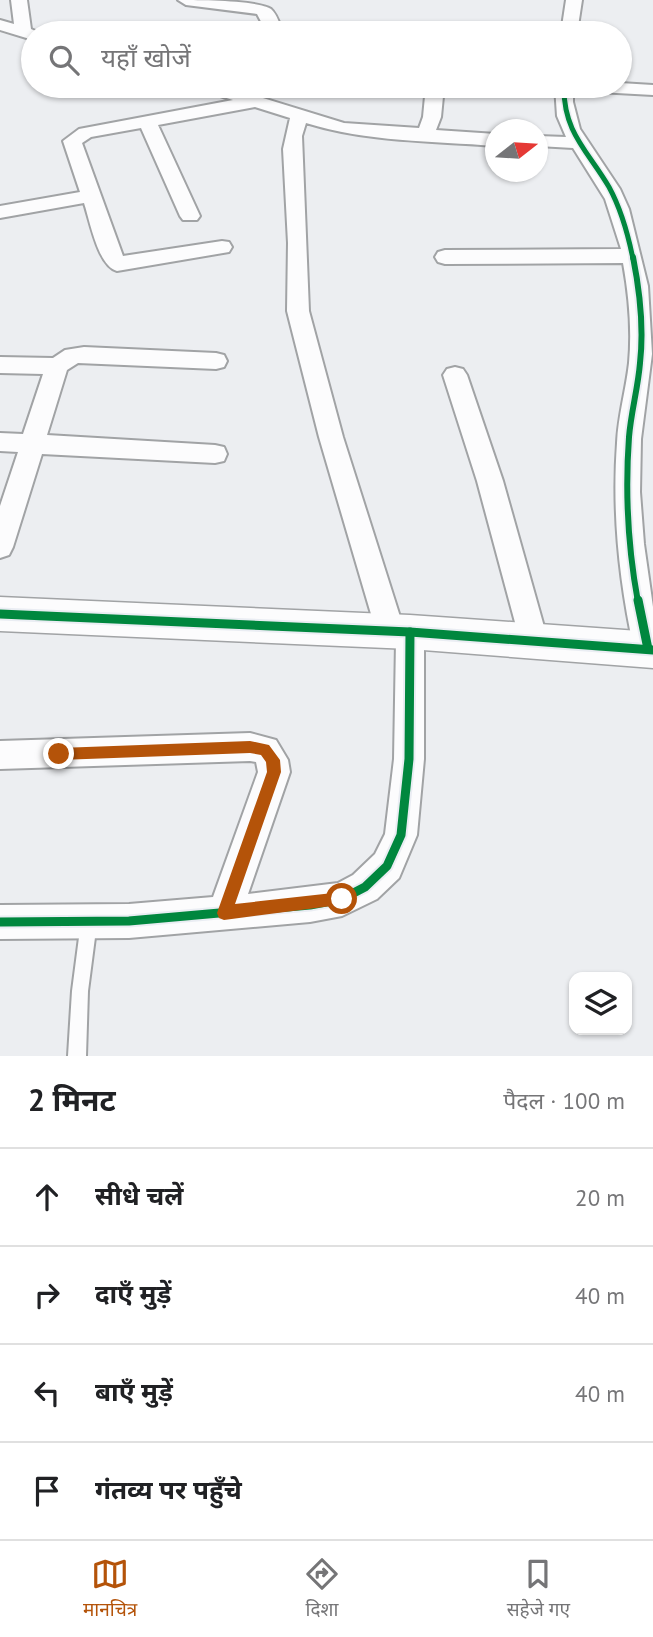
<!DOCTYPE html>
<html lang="hi">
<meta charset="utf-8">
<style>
:root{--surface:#fff;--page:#f6f6f6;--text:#202124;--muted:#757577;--line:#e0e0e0;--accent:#b45309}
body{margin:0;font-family:"PT Sans","Noto Sans Devanagari",sans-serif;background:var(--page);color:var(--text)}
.controls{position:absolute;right:21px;bottom:21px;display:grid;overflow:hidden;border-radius:14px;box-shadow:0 2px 5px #0004}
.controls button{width:63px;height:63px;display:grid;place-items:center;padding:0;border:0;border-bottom:2px solid var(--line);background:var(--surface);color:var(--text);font:35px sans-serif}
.compass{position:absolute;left:485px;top:119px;width:63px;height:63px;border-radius:50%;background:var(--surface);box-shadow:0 2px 5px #0004;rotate:73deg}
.stop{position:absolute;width:21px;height:21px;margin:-16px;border:5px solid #b45309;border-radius:50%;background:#fff}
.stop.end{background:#b45309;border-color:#fff;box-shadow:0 2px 7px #0008}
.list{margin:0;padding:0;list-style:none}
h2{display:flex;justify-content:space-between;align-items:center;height:91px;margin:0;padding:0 28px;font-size:30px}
h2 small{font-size:23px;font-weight:400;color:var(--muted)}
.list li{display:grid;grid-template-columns:46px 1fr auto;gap:21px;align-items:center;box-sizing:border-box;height:98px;padding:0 28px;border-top:2px solid var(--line)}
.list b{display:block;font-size:26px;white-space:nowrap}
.list em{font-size:23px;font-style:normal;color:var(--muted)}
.icon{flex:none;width:38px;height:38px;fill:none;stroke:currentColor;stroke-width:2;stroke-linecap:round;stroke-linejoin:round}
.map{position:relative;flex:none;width:653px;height:1056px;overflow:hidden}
.search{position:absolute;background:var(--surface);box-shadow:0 2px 5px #0004;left:21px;right:21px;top:21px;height:77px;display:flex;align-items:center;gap:18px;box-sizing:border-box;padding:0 24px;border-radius:38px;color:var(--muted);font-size:26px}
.sheet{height:483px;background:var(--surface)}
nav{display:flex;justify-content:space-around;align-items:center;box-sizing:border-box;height:98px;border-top:2px solid var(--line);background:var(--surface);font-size:19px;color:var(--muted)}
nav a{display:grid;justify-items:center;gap:4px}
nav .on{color:var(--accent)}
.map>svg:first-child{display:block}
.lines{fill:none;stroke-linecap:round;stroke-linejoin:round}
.lane-casing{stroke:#a1a3a5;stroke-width:4}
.street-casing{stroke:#a1a3a5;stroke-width:4}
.secondary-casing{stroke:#a1a3a5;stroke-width:3}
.lane{fill:#fcfcfd;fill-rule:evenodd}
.street{fill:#fcfcfd;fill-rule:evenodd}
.secondary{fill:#fcfcfd;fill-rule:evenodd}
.cycleway-far2-casing{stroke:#eaedf3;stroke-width:8}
.cycleway-far1-casing{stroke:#eaedf3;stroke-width:10}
.cycleway-casing{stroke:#eaedf3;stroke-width:13}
.cycleway-far2{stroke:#00873e;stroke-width:5}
.cycleway-far1{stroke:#00873e;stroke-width:6}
.cycleway{stroke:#00873e;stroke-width:9}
.route{fill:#b45309}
</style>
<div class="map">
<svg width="653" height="1056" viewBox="0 0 653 1056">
<rect width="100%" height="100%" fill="#eceef1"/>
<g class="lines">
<g class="lane-casing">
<polygon id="lane" points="89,914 95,916 97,922 88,991 86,1056 68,1056 72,991 81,922 83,916"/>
</g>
<g class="street-casing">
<g id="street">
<polygon points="11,0 27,0 31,29 40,33 33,33 33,40 0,30 0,20 14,24"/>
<path d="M178,0c19,0 79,0 93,9 6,5 9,16 12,24h-16l-10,-19 -71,-9z"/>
<polygon points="566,0 582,0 577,33 561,33"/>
<path d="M620,83l33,2v10l-73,-4 -7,-3v14l7,27 40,60 9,20 19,77 4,68 -11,85 -1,53 4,52 9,63v53l-5,2 -10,-4 -4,-9c-15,-68 -22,-137 -17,-206 1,-27 9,-53 12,-80 3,-33 0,-67 -6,-100l-178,1 -7,-2 -3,-5 3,-5 7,-2 176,-1 -16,-50 -32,-51 -35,-2v-10l28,1 -9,-21 -2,-30h65z"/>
<path d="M198,86h26l120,37 75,5 4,-11 3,-31h18l-3,31 -5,13 60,4v12c-64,-5 -129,-4 -190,-23l-4,13 7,175 34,126 59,186 8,-3 10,3 4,9v127l-7,76 -18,43 -22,21 -35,17 -32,6 -181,16 -129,1v-34l129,-1 84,-7 45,-125 -2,-10 -6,-1 -250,8v-28l250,-8 26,7 12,20 2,12 -42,122 90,-11 15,-8 22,-21 10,-20 9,-75 2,-118 -6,2 -10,-3 -4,-9 -57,-194 -32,-126 1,-68 -5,-94 7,-31 -35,-11 -97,18 42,91 -3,4h-14l-3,-4 -39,-88 -50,9 -9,6 41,113 99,-15 7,1 3,5 -3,5 -112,19c-19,-5 -27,-50 -33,-68l-84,15v-12l80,-14 -17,-51 16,-12 154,-29 -32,-10z"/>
<polygon points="84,347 216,353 224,355 227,361 224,367 216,369 78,363 67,370 47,435 215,445 224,447 227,454 224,461 215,463 42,454 13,547 9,555 0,558 0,506 18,452 0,451 0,433 23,434 43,374 0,373 0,357 53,358 65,350"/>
<polygon points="455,367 463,369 467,375 503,481 548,641 544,650 534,653 524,650 520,641 477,481 443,375 447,369"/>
</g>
</g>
<g class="secondary-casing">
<polygon id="secondary" points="0,597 410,615 653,632 653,668 410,649 0,631"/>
</g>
<use href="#lane" class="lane"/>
<use href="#street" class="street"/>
<use href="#secondary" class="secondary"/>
<g class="cycleway-far2-casing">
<path id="cycleway-far2" d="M564,86c-1,46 24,65 45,101 12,22 19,47 24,72"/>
</g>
<g class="cycleway-far1-casing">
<path id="cycleway-far1" d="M633,257c7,35 11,71 7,106 -2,25 -9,49 -11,74 -4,55 -1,111 9,165"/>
</g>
<g class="cycleway-casing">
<g id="cycleway">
<polyline points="638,600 648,649"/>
<polyline points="0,614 410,632 653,650"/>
<polyline points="0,922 129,921 310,905 342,899 365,887 387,866 401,835 409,759 410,632"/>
</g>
</g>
<use href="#cycleway-far2" class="cycleway-far2"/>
<use href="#cycleway-far1" class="cycleway-far1"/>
<use href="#cycleway" class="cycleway"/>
</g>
<polygon class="route" points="250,741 269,745 280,760 281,772 235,904 342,892 347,894 349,899 347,904 224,920 219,918 217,913 267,772 266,762 261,755 250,753 59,760 52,754 59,748"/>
</svg>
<div class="controls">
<button><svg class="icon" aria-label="layers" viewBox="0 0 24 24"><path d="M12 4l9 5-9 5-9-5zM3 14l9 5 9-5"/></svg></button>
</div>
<svg class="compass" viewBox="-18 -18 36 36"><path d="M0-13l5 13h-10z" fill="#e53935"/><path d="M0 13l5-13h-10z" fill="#757577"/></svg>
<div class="stop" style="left:342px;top:899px"></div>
<div class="stop end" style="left:59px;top:754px"></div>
<div class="search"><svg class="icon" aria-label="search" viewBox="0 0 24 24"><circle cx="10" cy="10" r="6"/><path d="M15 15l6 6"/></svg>यहाँ खोजें</div>
</div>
<section class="sheet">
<h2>2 मिनट<small>पैदल · 100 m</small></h2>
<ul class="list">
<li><svg class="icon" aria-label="ahead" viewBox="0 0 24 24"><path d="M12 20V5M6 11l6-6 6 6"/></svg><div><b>सीधे चलें</b></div><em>20 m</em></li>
<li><svg class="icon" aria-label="right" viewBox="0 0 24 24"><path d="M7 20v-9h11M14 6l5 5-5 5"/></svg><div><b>दाएँ मुड़ें</b></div><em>40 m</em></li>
<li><svg class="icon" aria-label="left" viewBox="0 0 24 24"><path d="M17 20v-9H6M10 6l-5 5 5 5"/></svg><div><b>बाएँ मुड़ें</b></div><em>40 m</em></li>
<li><svg class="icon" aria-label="arrive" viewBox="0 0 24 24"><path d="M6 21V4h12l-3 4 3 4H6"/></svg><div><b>गंतव्य पर पहुँचे</b></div></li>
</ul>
</section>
<nav>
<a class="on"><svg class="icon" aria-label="map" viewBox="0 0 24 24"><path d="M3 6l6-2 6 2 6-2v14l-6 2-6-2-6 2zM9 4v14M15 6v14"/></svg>मानचित्र</a>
<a><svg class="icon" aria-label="directions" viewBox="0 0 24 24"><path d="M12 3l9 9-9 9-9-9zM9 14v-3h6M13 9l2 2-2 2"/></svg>दिशा</a>
<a><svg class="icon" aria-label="saved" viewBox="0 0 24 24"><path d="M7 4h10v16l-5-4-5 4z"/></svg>सहेजे गए</a>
</nav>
